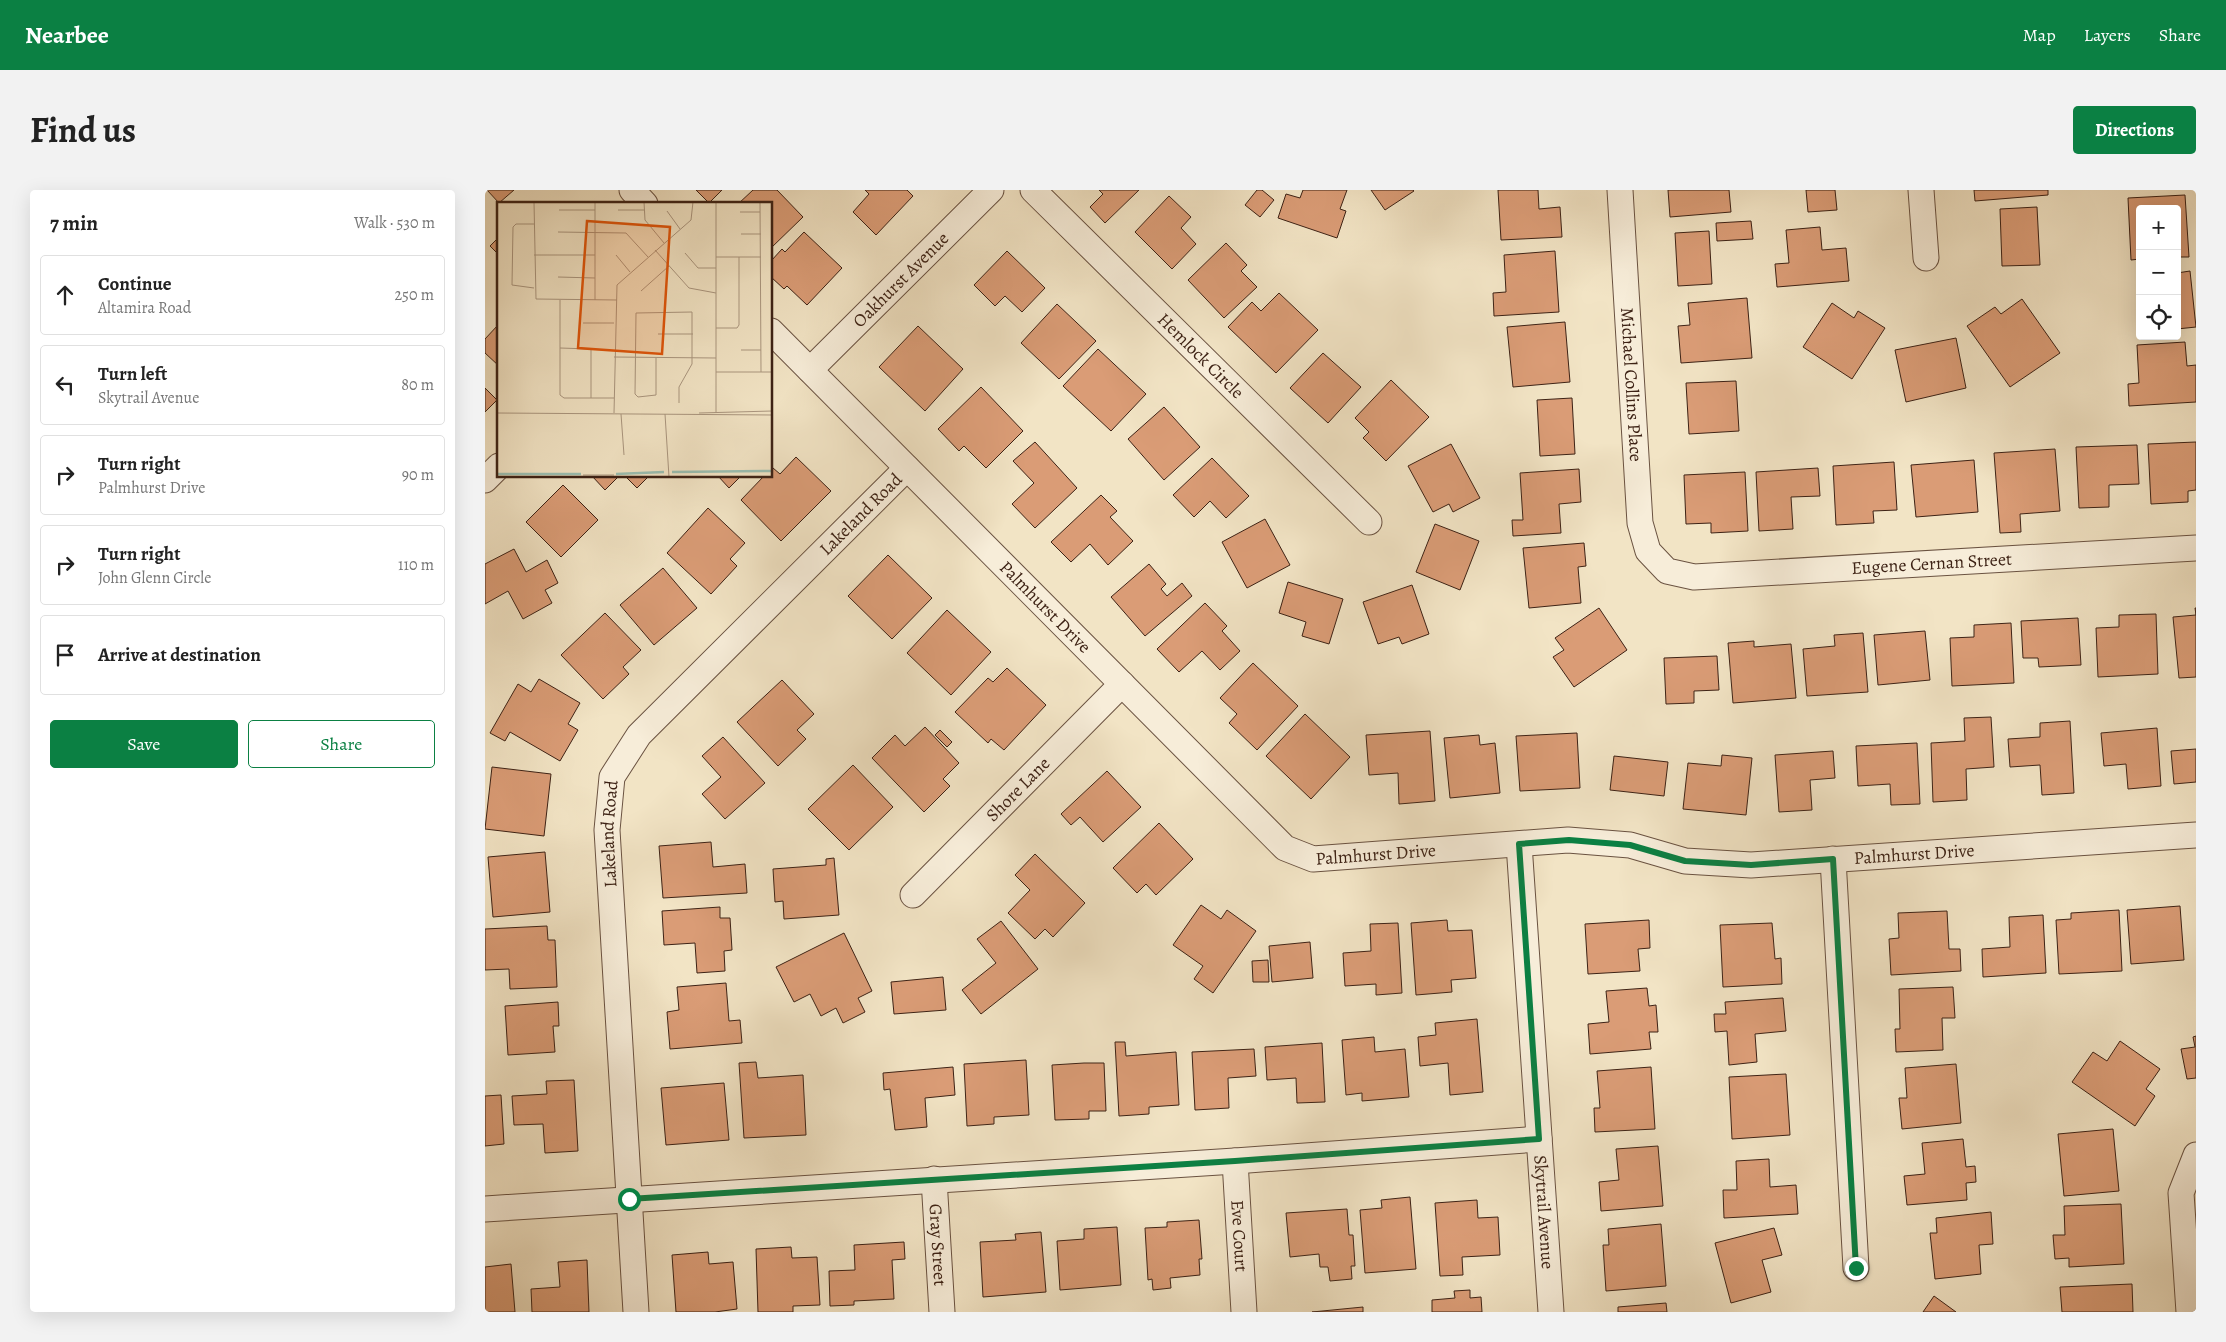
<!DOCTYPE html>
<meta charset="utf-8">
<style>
:root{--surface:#fff;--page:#f2f2f2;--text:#222;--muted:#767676;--line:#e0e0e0;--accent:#0b8043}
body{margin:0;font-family:Alegreya,serif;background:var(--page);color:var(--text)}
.controls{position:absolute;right:15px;top:15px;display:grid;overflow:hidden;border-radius:5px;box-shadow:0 5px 20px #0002}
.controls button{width:45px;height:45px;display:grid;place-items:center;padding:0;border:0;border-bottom:1px solid var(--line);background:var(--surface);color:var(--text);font:25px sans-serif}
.stop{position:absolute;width:15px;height:15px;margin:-11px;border:4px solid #0b8043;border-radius:50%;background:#fff}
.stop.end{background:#0b8043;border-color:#fff;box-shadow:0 1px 5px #0008}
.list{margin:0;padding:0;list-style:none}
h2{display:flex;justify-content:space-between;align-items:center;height:65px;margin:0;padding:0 20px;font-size:21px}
h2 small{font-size:16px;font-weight:400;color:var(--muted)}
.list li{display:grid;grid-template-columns:32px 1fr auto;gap:15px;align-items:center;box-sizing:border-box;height:80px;margin:0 10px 10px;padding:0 10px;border:1px solid var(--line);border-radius:5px}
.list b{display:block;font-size:19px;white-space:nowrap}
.list p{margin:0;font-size:16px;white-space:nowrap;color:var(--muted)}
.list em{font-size:16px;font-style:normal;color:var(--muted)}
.actions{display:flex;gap:10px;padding:15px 20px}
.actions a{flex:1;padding:11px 0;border:1px solid var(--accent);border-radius:5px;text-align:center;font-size:18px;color:var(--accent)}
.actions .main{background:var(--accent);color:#fff}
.icon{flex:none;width:28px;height:28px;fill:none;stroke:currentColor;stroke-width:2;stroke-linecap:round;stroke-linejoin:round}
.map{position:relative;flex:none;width:1711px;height:1122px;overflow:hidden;border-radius:5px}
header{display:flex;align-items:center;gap:30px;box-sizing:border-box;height:70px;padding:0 25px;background:var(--accent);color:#fff}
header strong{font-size:24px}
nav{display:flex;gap:28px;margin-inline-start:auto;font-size:18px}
.intro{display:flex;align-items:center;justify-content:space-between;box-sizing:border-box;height:120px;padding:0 30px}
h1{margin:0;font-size:35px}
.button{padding:12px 22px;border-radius:5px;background:var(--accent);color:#fff;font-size:18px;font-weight:700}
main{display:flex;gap:30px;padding:0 30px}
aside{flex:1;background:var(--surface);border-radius:5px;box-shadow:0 5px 20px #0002}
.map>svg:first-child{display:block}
.building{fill:#da9c76;stroke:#3d2215}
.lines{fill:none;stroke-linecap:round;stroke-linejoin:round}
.street-casing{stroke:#6a5241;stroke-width:27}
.street{stroke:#f7edd9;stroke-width:25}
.route{stroke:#0b8043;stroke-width:6}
.labels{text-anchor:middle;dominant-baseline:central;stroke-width:4.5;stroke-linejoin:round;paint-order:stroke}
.street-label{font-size:18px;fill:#3d2215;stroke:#f7edd9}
.inset-river{fill:none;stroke:#9bbfb2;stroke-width:2.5}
.inset-road{fill:none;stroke:#aa967f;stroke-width:1}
.view{fill:#df560c;fill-opacity:0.15;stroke:#df560c;stroke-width:2.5}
.inset-edge{fill:none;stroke:#3d2215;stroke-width:2.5}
</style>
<header>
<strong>Nearbee</strong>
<nav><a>Map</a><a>Layers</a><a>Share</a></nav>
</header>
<div class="intro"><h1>Find us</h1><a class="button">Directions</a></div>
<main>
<aside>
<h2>7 min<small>Walk · 530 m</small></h2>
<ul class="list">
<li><svg class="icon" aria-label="ahead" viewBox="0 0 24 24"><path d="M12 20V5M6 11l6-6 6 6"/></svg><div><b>Continue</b><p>Altamira Road</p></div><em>250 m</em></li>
<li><svg class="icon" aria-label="left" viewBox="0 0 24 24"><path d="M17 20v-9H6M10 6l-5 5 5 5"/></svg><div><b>Turn left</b><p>Skytrail Avenue</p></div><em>80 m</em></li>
<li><svg class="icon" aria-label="right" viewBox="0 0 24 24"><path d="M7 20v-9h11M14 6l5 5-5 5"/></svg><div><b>Turn right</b><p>Palmhurst Drive</p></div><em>90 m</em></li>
<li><svg class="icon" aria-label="right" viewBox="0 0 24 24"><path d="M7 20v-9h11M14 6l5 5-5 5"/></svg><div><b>Turn right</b><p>John Glenn Circle</p></div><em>110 m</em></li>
<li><svg class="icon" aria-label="arrive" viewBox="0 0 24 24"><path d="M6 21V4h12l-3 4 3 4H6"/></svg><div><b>Arrive at destination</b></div></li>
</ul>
<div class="actions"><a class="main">Save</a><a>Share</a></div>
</aside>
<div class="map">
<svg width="1711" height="1122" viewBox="0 0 1711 1122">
<rect width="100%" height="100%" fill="#f2e4c5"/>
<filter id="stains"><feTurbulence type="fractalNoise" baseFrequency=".004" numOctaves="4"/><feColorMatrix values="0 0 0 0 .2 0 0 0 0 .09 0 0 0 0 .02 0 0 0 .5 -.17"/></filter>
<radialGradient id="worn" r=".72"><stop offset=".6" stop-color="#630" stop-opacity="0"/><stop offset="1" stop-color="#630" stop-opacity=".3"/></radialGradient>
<g class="building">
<polygon points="2,0 29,0 14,13"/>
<polygon points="211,0 237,0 224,13"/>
<polygon points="268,0 292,0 318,27 286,58 286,14 253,14"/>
<polygon points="380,0 422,0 428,6 391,45 368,22 384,4"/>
<polygon points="614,0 654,0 620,33 605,17 618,4"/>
<polygon points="772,0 777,0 789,10 775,27 760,15"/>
<polygon points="818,0 862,0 855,19 861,21 852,48 793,28 801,4 815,8"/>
<polygon points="886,0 928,0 929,1 900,20"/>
<polygon points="1013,0 1053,0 1054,19 1075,17 1077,47 1016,50"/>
<polygon points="1183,0 1244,0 1246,22 1185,27"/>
<polygon points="1321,0 1350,0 1352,20 1323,22"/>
<polygon points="1489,0 1563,0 1563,5 1490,11"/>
<polygon points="1700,5 1704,67 1692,67 1692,19 1655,19 1655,69 1646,70 1643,8"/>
<polygon points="684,6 706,27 696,38 711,54 687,79 650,42"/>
<polygon points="1552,17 1555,75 1517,76 1515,19"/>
<polygon points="1266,31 1268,49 1232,51 1231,33"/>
<polygon points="1335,37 1337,60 1361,58 1364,91 1292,97 1290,74 1304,73 1301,40"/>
<polygon points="1224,41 1227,94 1193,96 1190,43"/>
<polygon points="319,42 357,78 322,115 302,96 299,99 286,87 286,71 297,59 300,62"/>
<polygon points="14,47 14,65 5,56"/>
<polygon points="741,53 762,75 756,81 772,97 739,128 703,90"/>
<polygon points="522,61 560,98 537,122 520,106 510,116 489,95"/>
<polygon points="1070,61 1074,122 1009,126 1008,103 1021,102 1019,65"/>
<polygon points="1705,81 1711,137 1692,139 1692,83"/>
<polygon points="794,103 833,140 791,183 743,137 767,112 776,121"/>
<polygon points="1262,108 1267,168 1196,173 1193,136 1205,135 1203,113"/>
<polygon points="1537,109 1575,163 1525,197 1482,136 1510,117 1516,124"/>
<polygon points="1347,113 1369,128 1373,121 1400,138 1367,189 1318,157"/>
<polygon points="572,114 611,151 574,189 536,153"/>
<polygon points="1080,132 1085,192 1028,197 1022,137"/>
<polygon points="13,135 14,135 14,176 0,163 0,149"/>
<polygon points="433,136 478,179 440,221 394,177"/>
<polygon points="1471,148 1481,198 1421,212 1410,160"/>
<polygon points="1700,152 1702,176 1711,175 1711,212 1644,216 1643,194 1654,193 1652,155"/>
<polygon points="613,159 661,204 626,241 578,196"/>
<polygon points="838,163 876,197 843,233 805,198"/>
<polygon points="906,190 944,227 901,271 878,248 884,242 870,228"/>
<polygon points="1251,191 1254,241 1204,244 1201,193"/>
<polygon points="496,197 538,241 501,278 479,256 474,261 453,239"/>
<polygon points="0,198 12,210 0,222"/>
<polygon points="1087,208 1090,264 1055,266 1052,210"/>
<polygon points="679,217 715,257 679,290 643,249"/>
<polygon points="550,252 592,298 550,338 527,314 549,293 528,271"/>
<polygon points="1711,252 1711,300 1703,301 1703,312 1666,314 1663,254"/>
<polygon points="966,254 995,308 968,322 964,314 948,322 923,276"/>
<polygon points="1652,255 1654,294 1624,295 1624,317 1594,318 1591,257"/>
<polygon points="1570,259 1575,321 1535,324 1536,342 1515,343 1509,263"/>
<polygon points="311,267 346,301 296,351 256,310 279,286 286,286 288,278 295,284"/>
<polygon points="727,268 764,306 741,328 725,311 709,327 688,305"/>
<polygon points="1489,270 1493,322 1431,327 1426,275"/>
<polygon points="1409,272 1412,320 1388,321 1389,333 1351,335 1348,276"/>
<polygon points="1333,278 1335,306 1306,307 1308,339 1274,341 1271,282"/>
<polygon points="1094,279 1096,312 1074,314 1076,343 1028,346 1027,330 1038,330 1035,283"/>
<polygon points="1260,282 1263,341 1226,343 1226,333 1201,334 1199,285"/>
<polygon points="107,286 134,286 120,300"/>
<polygon points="140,286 164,286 152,298"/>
<polygon points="233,286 256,286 244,298"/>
<polygon points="78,295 113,330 76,367 41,332"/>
<polygon points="616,305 632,321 625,327 648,351 623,375 605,354 586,372 566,352"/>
<polygon points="223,318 260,353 245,369 252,376 226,404 182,363"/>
<polygon points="780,329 805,375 762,398 737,352"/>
<polygon points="950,334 994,351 975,400 931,382"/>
<polygon points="1099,353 1101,376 1093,377 1096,413 1044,418 1038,358"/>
<polygon points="29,359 41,382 62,370 73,393 60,400 67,413 38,429 23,401 0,414 0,374"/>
<polygon points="403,365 447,408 407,449 363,406"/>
<polygon points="664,374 681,394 676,399 682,406 697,393 707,406 660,446 626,407"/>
<polygon points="178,378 212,418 169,455 135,415"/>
<polygon points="803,392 858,409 844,454 817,446 821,432 794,423"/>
<polygon points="927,395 944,444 917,454 914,447 893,454 878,412"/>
<polygon points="720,413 742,436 737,441 755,461 735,480 717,461 694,482 672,459"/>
<polygon points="1114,418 1142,460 1089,497 1068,467 1079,460 1070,448"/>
<polygon points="1710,418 1711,418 1711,487 1694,488 1688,427 1711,425"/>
<polygon points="462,420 506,462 466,505 422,463"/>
<polygon points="120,423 156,460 138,477 144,484 118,509 76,465"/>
<polygon points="1671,424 1673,484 1613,487 1611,438 1634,437 1634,425"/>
<polygon points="1593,428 1596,475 1554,477 1553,468 1538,468 1536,431"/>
<polygon points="1526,433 1529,493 1467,496 1465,448 1489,447 1489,435"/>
<polygon points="1440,441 1445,490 1393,495 1389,445"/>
<polygon points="1378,443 1383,502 1322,506 1318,459 1350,456 1349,445"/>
<polygon points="1269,451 1269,457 1306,454 1311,508 1248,513 1243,453"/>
<polygon points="1232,466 1234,500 1209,501 1209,513 1181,514 1179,468"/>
<polygon points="768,473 813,516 772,560 744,533 752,524 735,508"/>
<polygon points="522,478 561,515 519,560 506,549 503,553 470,522 503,488 508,492"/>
<polygon points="54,489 95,513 83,534 93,540 75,571 25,542 20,551 5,543 33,494 46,502"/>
<polygon points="297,490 329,524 312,540 321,549 293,576 252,532"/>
<polygon points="820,524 865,567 826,609 781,566"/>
<polygon points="1506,527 1509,577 1481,579 1482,610 1448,612 1446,553 1480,551 1479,528"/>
<polygon points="1585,531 1589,603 1557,605 1555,575 1525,577 1523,549 1555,547 1555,533"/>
<polygon points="440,537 474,573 458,589 465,596 439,622 387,568 410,545 420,556"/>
<polygon points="1672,538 1676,596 1643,599 1641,574 1619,576 1616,543"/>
<polygon points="455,540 467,552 462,557 450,545"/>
<polygon points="945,541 950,611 914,614 913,583 884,585 881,545"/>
<polygon points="1092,543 1095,598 1035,601 1031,546"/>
<polygon points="994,545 995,555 1010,553 1015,603 965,608 959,548"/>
<polygon points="238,547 280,593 240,629 217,604 236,587 217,566"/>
<polygon points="1432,553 1435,614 1406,615 1405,594 1373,596 1371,556"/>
<polygon points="1711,559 1711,592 1689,594 1686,561"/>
<polygon points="1348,561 1350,588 1325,590 1327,620 1294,622 1290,565"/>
<polygon points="1237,565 1267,568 1261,625 1198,619 1203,573 1236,576"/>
<polygon points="1129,566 1183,572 1179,606 1125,600"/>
<polygon points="368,575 408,617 364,660 323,619"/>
<polygon points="7,577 66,584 59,646 0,639"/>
<polygon points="622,581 656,617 618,652 595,627 586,635 576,624"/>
<polygon points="674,633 708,669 671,705 661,694 652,703 628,678"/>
<polygon points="226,652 228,677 260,674 262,703 178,708 174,656"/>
<polygon points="60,662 65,722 8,727 3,667"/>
<polygon points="550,664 600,713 568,747 560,739 550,749 523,723 545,700 530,685"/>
<polygon points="349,668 354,725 299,729 298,711 290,712 288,679 341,675 341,669"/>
<polygon points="716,715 736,729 742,720 771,741 728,803 709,789 718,776 688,755"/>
<polygon points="1695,716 1699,770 1646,774 1642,720"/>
<polygon points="235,717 235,728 245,728 247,760 239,761 240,781 212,783 210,753 179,755 177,721"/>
<polygon points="1634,720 1637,781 1574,784 1571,730 1586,729 1586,723"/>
<polygon points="1462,721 1464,759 1475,759 1476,781 1406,785 1404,749 1414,748 1413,723"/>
<polygon points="1558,725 1561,783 1498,787 1497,759 1525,757 1524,727"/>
<polygon points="962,730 963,741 987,740 991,788 966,790 967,802 931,805 926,733"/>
<polygon points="1164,730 1165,758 1153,759 1155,781 1103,784 1100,734"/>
<polygon points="516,731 553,779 496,824 477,800 511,773 492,749"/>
<polygon points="913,733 917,803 891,805 891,794 860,796 858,763 886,761 885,734"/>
<polygon points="1287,733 1290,769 1296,768 1297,794 1238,797 1235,735"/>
<polygon points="62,736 63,750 70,750 72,797 25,799 24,779 0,780 0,739"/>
<polygon points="359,743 387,801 373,808 380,822 358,833 351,818 336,826 325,804 309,812 291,777"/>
<polygon points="825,752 828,788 787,792 784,756"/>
<polygon points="783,770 784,792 768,792 767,771"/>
<polygon points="458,787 461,820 409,824 406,792"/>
<polygon points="241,793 244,831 255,830 257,853 185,859 182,822 194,820 192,797"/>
<polygon points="1468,797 1470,828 1457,828 1458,860 1411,862 1410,839 1415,839 1414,799"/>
<polygon points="1162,798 1164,816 1171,815 1173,842 1164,842 1166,859 1105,864 1103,834 1124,832 1121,801"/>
<polygon points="1298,808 1301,841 1270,844 1272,872 1244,875 1242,841 1230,842 1229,824 1241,824 1240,812"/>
<polygon points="73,812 74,836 68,836 70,862 23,865 20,816"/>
<polygon points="992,829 998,902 965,905 963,873 935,876 933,847 951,845 950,833"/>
<polygon points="1711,846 1711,888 1702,889 1696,859 1710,857 1708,847"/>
<polygon points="889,847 890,862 920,859 924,907 877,911 877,903 861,905 857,850"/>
<polygon points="1635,851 1675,879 1661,899 1670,906 1650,936 1587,892 1608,862 1622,871"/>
<polygon points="630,852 640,852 641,866 691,862 694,915 664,917 664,924 634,926"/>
<polygon points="837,853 840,912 812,913 811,888 782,890 780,857"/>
<polygon points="769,859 771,886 743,888 744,918 710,920 707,862"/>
<polygon points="541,870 544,925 509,927 509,934 482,936 479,874"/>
<polygon points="271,872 273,888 318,885 321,945 259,948 254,873"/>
<polygon points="599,873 619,873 621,921 604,921 604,929 570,930 567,875"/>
<polygon points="1471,874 1476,933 1417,939 1414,908 1422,908 1420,878"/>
<polygon points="468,877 470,905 440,908 442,937 410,940 405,899 399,900 398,883"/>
<polygon points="1166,877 1170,939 1110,942 1109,918 1115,918 1112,881"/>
<polygon points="1301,884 1305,945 1247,949 1244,887"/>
<polygon points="89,890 93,961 60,963 58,934 29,935 27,906 62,904 61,891"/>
<polygon points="239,893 244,950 181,955 176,898"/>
<polygon points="16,905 19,954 0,956 0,906"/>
<polygon points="1628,939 1634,1001 1579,1006 1573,944"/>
<polygon points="1478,949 1481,977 1490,976 1491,992 1481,993 1482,1010 1422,1015 1419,986 1440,984 1437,953"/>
<polygon points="1173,956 1178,1016 1116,1021 1114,992 1134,990 1131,959"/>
<polygon points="1284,969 1285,997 1311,995 1313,1024 1239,1028 1238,1000 1252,1000 1251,971"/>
<polygon points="925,1007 931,1079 880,1083 875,1020 897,1018 896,1010"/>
<polygon points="992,1010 993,1028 1013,1027 1015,1065 977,1067 978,1085 955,1086 950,1013"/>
<polygon points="1636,1014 1639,1074 1584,1077 1584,1068 1570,1069 1568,1045 1580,1045 1579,1016"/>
<polygon points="862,1019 864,1045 868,1045 870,1076 866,1076 867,1089 845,1091 843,1077 835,1077 834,1064 805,1067 801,1023"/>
<polygon points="1506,1022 1508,1054 1494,1055 1496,1084 1450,1089 1445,1043 1452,1043 1451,1028"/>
<polygon points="714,1030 717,1069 714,1069 715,1085 685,1088 686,1098 668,1100 667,1089 663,1090 660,1038 682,1037 682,1032"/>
<polygon points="1176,1034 1181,1096 1121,1101 1118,1055 1124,1055 1123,1039"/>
<polygon points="632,1037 636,1095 575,1100 572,1051 599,1049 599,1039"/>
<polygon points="1289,1038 1297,1065 1277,1070 1286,1102 1246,1113 1230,1053"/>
<polygon points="556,1042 561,1102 498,1107 495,1052 531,1050 530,1044"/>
<polygon points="419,1052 420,1069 407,1070 409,1109 369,1111 369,1115 345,1116 344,1081 370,1080 369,1055"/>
<polygon points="306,1057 307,1068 332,1067 335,1115 308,1116 308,1122 273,1122 271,1059"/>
<polygon points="223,1062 224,1074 248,1072 252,1119 230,1122 191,1122 187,1065"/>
<polygon points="102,1070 104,1122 47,1122 46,1099 75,1097 73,1072"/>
<polygon points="26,1074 30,1122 0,1122 0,1077"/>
<polygon points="1647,1094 1648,1122 1577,1122 1575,1097"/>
<polygon points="985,1100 985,1108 996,1107 997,1122 947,1122 947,1110 970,1108 969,1101"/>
<polygon points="1449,1106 1471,1122 1438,1122"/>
<polygon points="1181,1113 1182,1122 1133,1122 1133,1117"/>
<polygon points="878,1117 878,1122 827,1122"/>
</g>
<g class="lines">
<g class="street-casing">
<g id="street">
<polyline points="147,0 160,14"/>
<path id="s1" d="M548,0l336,332"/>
<path id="s2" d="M1135,0l20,333 8,28 19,20 27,6 502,-29"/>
<polyline points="1436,0 1441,68"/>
<path id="s3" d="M286,141l514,517 28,11 255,-19 62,5 55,16 66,4 445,-30"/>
<path id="s4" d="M325,180l181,-180"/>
<polyline points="0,290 14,276"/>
<path id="s5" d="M1034,654l32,468"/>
<polyline points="1348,669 1371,1078"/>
<path id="s6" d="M428,705l209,-211"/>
<path id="s7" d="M750,971l9,151"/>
<path id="s8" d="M449,989l8,133"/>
<polyline points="0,1019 750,971 1054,949"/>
<path id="s9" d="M151,1122l-29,-482 5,-53 27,-42 268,-267"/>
<polyline points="1704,1122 1696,1003 1711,965"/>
</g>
</g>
<use href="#street" class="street"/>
</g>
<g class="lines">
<polyline class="route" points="144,1009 750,971 1054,949 1034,654 1084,650 1145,655 1200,671 1266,675 1348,669 1371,1078"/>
</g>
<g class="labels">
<g class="street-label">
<text stroke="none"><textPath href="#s4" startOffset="128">Oakhurst Avenue</textPath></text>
<text stroke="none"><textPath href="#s1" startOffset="236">Hemlock Circle</textPath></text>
<text stroke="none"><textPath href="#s2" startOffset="195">Michael Collins Place</textPath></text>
<text stroke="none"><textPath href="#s9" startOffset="899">Lakeland Road</textPath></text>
<text stroke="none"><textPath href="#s2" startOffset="656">Eugene Cernan Street</textPath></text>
<text stroke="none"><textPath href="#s3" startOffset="389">Palmhurst Drive</textPath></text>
<text stroke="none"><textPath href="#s6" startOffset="149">Shore Lane</textPath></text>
<text stroke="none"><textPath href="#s9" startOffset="479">Lakeland Road</textPath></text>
<text stroke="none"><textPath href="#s3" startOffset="822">Palmhurst Drive</textPath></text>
<text stroke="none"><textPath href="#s3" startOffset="1364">Palmhurst Drive</textPath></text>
<text stroke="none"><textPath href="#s5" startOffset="369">Skytrail Avenue</textPath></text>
<text stroke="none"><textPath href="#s7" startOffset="75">Eve Court</textPath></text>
<text stroke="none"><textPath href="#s8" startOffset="66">Gray Street</textPath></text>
</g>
</g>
<g transform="translate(12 12)">
<rect width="275" height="275" fill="#f2e4c5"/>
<path class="inset-river" d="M175,270l100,-1M0,272h84M119,272l48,-2"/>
<path class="inset-road" d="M37,0l2,97 81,1M147,0l1,18 19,23M263,0l1,170M62,8h36M121,8h26M170,9l13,18M243,10h20M61,30l68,1 22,24M244,32h20M158,48l34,38 27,5M188,51l13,15h18M37,53h61M119,53l14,17M219,55h45M61,75l37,1M37,86l-22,-3 1,-58 3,-3h19M144,89l28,-25M63,98v95l4,3h50M98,98v-98M86,121h31M219,126h21l2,-3v-68M161,132h35M63,146l31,1v49M244,148h20M117,155l102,1M159,156v37l-18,2 -3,-3 1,-81 56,-1v52l-13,23v16M219,170h56M0,211l275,2M117,211l3,-128 74,-65 2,-18M202,211l73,-2M219,211v-211M124,212l3,41M168,212l4,63M86,273h31"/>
<path class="view" d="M90,19l83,6 -8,127 -84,-6z"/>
<rect width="275" height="275" class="inset-edge"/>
</g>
<rect width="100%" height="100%" filter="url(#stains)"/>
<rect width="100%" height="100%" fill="url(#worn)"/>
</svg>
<div class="controls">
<button>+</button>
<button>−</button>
<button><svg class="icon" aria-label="locate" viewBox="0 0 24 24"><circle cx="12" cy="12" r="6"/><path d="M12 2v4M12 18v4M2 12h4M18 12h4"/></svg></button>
</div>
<div class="stop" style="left:144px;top:1009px"></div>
<div class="stop end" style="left:1371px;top:1078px"></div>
</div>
</main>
